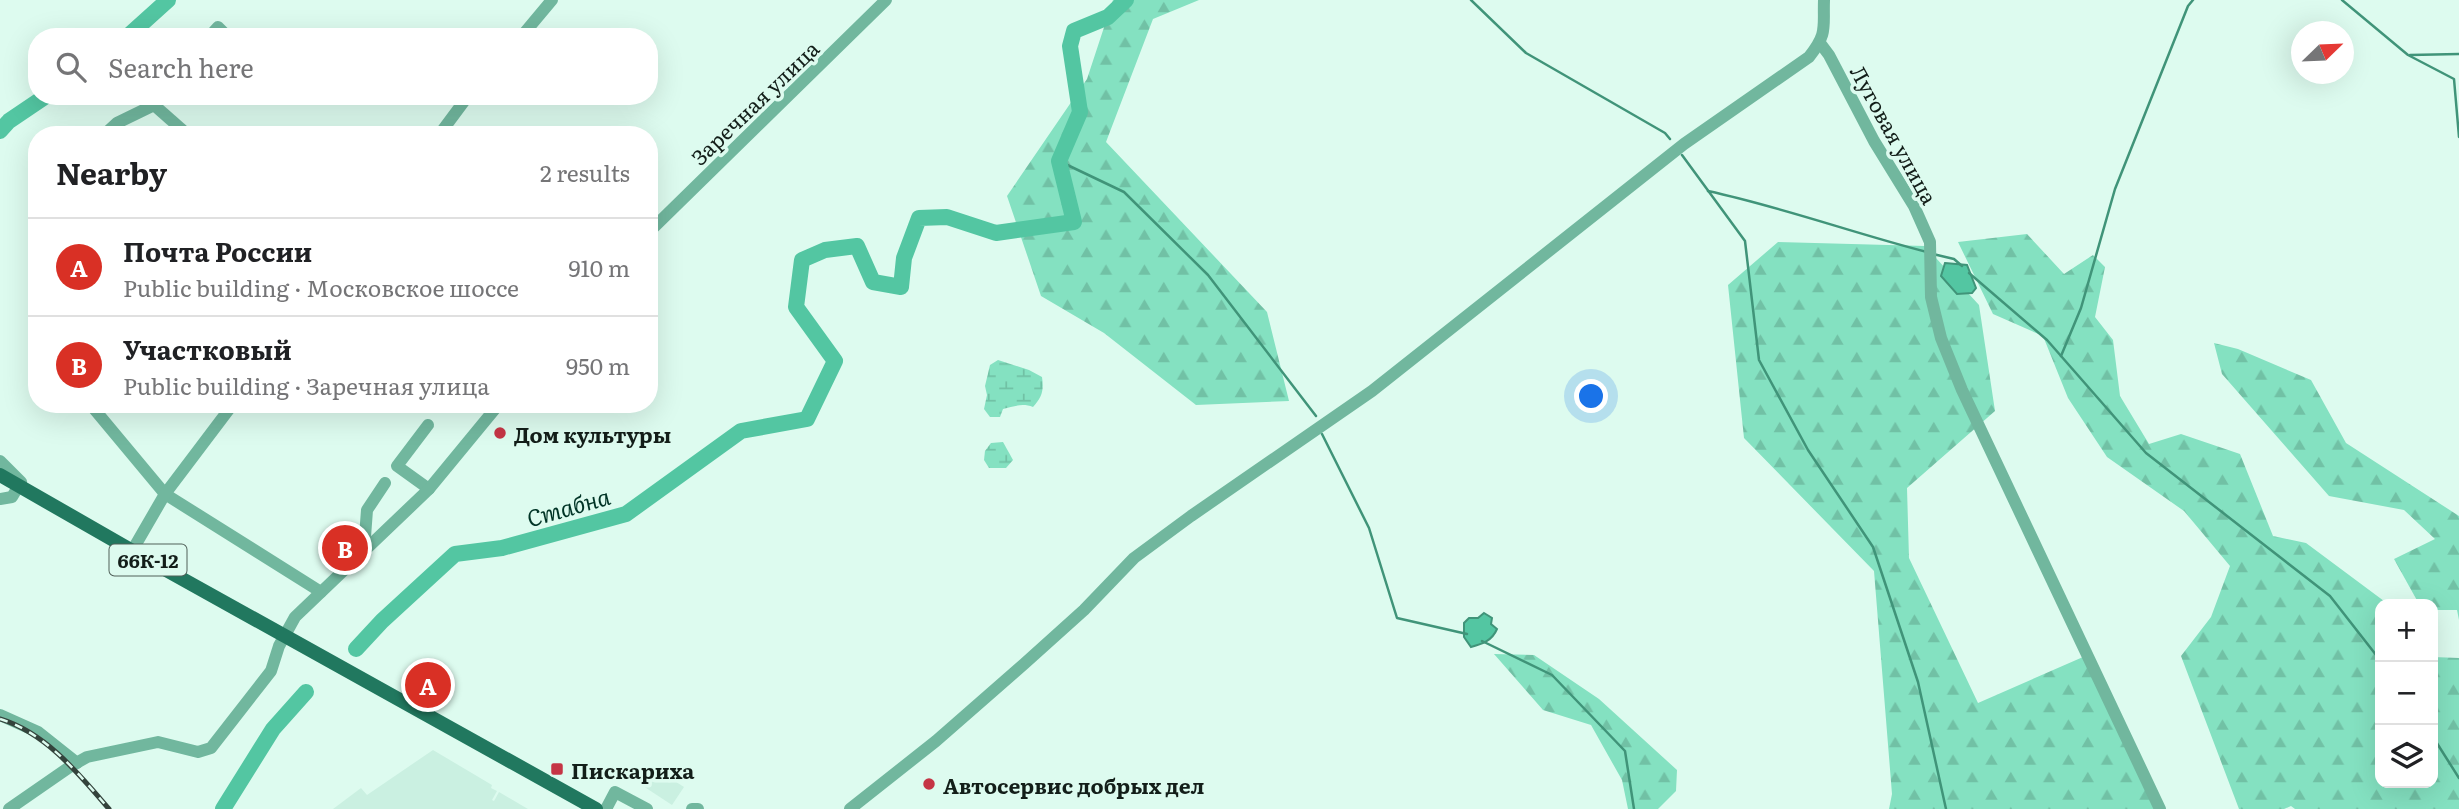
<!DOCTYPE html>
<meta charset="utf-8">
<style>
:root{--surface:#fff;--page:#f2f2f2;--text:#202124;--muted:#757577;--line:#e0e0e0;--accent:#d93025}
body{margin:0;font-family:Literata,serif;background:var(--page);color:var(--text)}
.controls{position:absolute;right:21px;bottom:21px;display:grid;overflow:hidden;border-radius:14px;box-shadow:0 7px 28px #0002}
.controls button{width:63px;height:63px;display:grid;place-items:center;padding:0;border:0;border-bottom:2px solid var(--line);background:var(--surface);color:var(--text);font:35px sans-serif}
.compass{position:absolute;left:2291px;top:21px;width:63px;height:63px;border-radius:50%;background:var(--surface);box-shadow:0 7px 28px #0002;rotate:67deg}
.you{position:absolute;left:1592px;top:397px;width:24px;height:24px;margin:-18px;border:5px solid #fff;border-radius:50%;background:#1a73e8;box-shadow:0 0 0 10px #1a73e833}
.badge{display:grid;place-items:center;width:46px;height:46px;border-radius:50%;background:var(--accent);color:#fff;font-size:23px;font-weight:700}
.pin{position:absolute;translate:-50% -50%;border:4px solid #fff;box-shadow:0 2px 7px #0006}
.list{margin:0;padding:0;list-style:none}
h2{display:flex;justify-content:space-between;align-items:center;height:91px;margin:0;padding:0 28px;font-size:30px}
h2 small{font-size:23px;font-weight:400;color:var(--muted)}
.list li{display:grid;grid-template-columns:46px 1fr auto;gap:21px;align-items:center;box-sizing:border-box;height:98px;padding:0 28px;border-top:2px solid var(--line)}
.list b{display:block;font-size:26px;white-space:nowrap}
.list p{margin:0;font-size:23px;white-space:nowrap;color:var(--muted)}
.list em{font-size:23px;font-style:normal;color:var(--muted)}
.icon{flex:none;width:38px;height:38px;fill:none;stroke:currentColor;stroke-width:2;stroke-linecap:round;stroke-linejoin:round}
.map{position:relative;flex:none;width:2459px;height:809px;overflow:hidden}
.search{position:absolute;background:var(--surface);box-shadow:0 7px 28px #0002;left:28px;top:28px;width:630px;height:77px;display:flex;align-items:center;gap:18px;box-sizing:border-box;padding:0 24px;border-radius:28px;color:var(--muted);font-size:26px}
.panel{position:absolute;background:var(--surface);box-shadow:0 7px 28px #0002;left:28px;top:126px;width:630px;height:287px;border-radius:28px}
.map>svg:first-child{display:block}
.built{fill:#caf0e1}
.forest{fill:url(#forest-firs)}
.wetland{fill:url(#wetland-marsh)}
.water{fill:#53c6a2;stroke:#409479;stroke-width:2}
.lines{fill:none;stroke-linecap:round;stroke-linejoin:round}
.stream{stroke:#409479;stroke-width:2.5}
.river{stroke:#53c6a2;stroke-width:16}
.minor{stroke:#71b79e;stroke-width:12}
.major{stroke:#21785f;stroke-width:14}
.rail-casing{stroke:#34433c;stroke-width:5}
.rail{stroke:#ddfbef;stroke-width:2.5;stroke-dasharray:8;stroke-linecap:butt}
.poi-dot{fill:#c53545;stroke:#ddfbef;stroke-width:2.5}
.labels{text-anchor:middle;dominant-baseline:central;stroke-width:7;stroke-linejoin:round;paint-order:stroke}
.shield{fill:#ddfbef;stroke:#506059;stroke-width:2}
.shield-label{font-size:19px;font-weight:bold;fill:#131e19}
.street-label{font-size:21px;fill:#131e19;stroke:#ddfbef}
.poi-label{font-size:21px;font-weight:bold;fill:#131e19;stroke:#ddfbef;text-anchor:start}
.water-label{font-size:23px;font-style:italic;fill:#003426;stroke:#ddfbef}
</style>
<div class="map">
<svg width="2459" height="809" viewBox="0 0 2459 809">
<defs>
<pattern id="forest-firs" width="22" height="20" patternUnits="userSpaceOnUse" patternTransform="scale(1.75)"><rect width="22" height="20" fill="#84e1c1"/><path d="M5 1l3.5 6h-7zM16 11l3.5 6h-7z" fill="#71c1a5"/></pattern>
<pattern id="wetland-marsh" width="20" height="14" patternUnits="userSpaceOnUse" patternTransform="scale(1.75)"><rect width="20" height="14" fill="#84e1c1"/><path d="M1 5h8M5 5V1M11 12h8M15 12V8" fill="none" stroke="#71c1a5"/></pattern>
</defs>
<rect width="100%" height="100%" fill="#ddfbef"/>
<g class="built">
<polygon points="433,750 492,785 491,788 497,791 492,800 494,801 499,792 528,809 333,809 361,788 367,795"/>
<polygon points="651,766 684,787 672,805 640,784"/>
</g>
<g class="forest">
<polygon points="1113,0 1199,0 1153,19 1106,142 1267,312 1289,401 1196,405 1104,333 1041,296 1007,196 1087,79"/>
<polygon points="2027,234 2064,274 2093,255 2105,267 2095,317 2113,340 2120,396 2149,444 2181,434 2240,454 2273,536 2306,543 2388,604 2380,604 2380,783 2433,783 2433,657 2459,658 2459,809 2295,809 2291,806 2284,809 2239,809 2181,656 2211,617 2230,566 2184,511 2107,457 2068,398 2043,336 1993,314 1958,242"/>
<polygon points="1778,242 1925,246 1979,305 1995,411 1907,488 1909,558 1978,703 2083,657 2156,809 1889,809 1892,794 1874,571 1744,438 1728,285"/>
<polygon points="2214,343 2238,349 2311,380 2346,443 2459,516 2459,620 2457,610 2433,610 2433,604 2419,604 2394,559 2435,539 2404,510 2329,496 2222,374"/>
<polygon points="1494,654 1534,655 1599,699 1677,770 1676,791 1658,809 1628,809 1622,780 1591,725 1543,710"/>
</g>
<g class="wetland">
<path d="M998,360l31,10 13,7c2,14 0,20 -9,30 -10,-4 -19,-1 -30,2l-3,8h-10l-6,-8 3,-14 -2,-9 5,-21z"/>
<polygon points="1003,442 1013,460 1006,468 989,468 984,460 985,451 991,443"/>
</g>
<g class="water">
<polygon points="1945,263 1967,265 1976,288 1972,293 1957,294 1941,276"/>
<path d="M1484,613l8,5 -1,6 6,5c-5,12 -15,15 -26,18l-7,-10v-14l5,-5h9z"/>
</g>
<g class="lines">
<g class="stream">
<polyline points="1471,0 1526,53 1665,133 1670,139"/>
<polyline points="2342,0 2408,55 2454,79 2459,137"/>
<polyline points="2410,55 2459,54"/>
<polyline points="1682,155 1745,241 1759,360 1808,450 1873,547 1918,682 1946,809"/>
<polyline points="1059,161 1124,192 1208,275 1316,416"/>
<path d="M1708,191c74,16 145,42 219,61"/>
<polyline points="1933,254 1954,259 1962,266"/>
<polyline points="1969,273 2047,340 2146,453 2330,596 2380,660"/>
<polyline points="2061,356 2081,308 2115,189 2188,6 2193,0"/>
<polyline points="1322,434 1369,528 1397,618 1467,634"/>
<polyline points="1482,641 1552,675 1625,751 1634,809"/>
<polyline points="2433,737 2459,778"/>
</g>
<g class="river">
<polyline points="127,37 168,0"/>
<polyline points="0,131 9,121 46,96"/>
<polyline points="356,649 382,621 455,554 502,548 626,514 741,431 807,419 835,361 796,307 802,260 825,250 857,246 873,282 901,287 904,258 919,218 947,217 996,233 1074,222 1059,161 1080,112 1070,46 1074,31 1108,17 1126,0"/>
<polyline points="223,809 273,729 306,692"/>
</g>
<g class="minor">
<polyline points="209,37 218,27 228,37"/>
<polyline points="521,37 552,0"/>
<polyline points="1820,43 1829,55 1874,141 1914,206 1930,242 1931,297 1941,338 1962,390 2160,809"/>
<polyline points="154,105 188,135"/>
<polyline points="104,135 117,123 154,105 160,96"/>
<polyline points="439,135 468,96"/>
<polyline points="649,232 886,0"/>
<polyline points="90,404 165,494 321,592"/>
<polyline points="428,425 397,466 429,489"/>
<polyline points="0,461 21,482 12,497 0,499"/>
<polyline points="364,550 367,510 385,483"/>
<polyline points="132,551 165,494 233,404"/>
<polyline points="0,715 38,732 77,763"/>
<polyline points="9,809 71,766 87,757 158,742 198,752 211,748 271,671 279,646 295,617 429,489 499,404"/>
<polyline points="606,809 615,792 647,809"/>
<polyline points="692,809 698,809"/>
<path d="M850,809l86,-68 88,-77 60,-54 50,-52 57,-42 181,-125 312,-247 125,-87c19,-24 14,-29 15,-57"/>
</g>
<polyline class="major" points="0,475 150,561 596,809"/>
<g class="rail-casing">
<path id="rail" d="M0,719c46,14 79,55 109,90"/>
</g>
<use href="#rail" class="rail"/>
</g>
<g class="poi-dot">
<circle cx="500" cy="433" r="7"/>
<rect x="550" y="762" width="14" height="14" rx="3.5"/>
<circle cx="929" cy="784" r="7"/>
</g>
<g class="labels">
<rect class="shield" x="109.5" y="544.5" width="77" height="31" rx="5"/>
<g class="shield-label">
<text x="148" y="560">66К-12</text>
</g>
<g class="street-label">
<text transform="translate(754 102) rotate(-44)">Заречная улица</text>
<text transform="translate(1895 134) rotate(61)">Луговая улица</text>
</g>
<g class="poi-label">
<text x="514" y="433">Дом культуры</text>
<text x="571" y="769">Пискариха</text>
<text x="943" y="784">Автосервис добрых дел</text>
</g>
<g class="water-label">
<text transform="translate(568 506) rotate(-16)">Стабна</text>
</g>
</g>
</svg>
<div class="controls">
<button>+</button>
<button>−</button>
<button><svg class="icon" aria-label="layers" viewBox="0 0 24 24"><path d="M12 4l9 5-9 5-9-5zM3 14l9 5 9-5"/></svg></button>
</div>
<svg class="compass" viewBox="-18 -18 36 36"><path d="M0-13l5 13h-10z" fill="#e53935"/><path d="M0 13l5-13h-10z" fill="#757577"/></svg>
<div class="you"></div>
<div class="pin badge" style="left:428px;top:685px">A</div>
<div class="pin badge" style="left:345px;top:548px">B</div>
<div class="search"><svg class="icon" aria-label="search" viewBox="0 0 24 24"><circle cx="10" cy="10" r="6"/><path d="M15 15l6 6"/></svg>Search here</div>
<section class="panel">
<h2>Nearby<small>2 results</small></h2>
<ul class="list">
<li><span class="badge">A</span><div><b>Почта России</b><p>Public building · Московское шоссе</p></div><em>910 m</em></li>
<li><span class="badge">B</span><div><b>Участковый</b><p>Public building · Заречная улица</p></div><em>950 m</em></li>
</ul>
</section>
</div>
